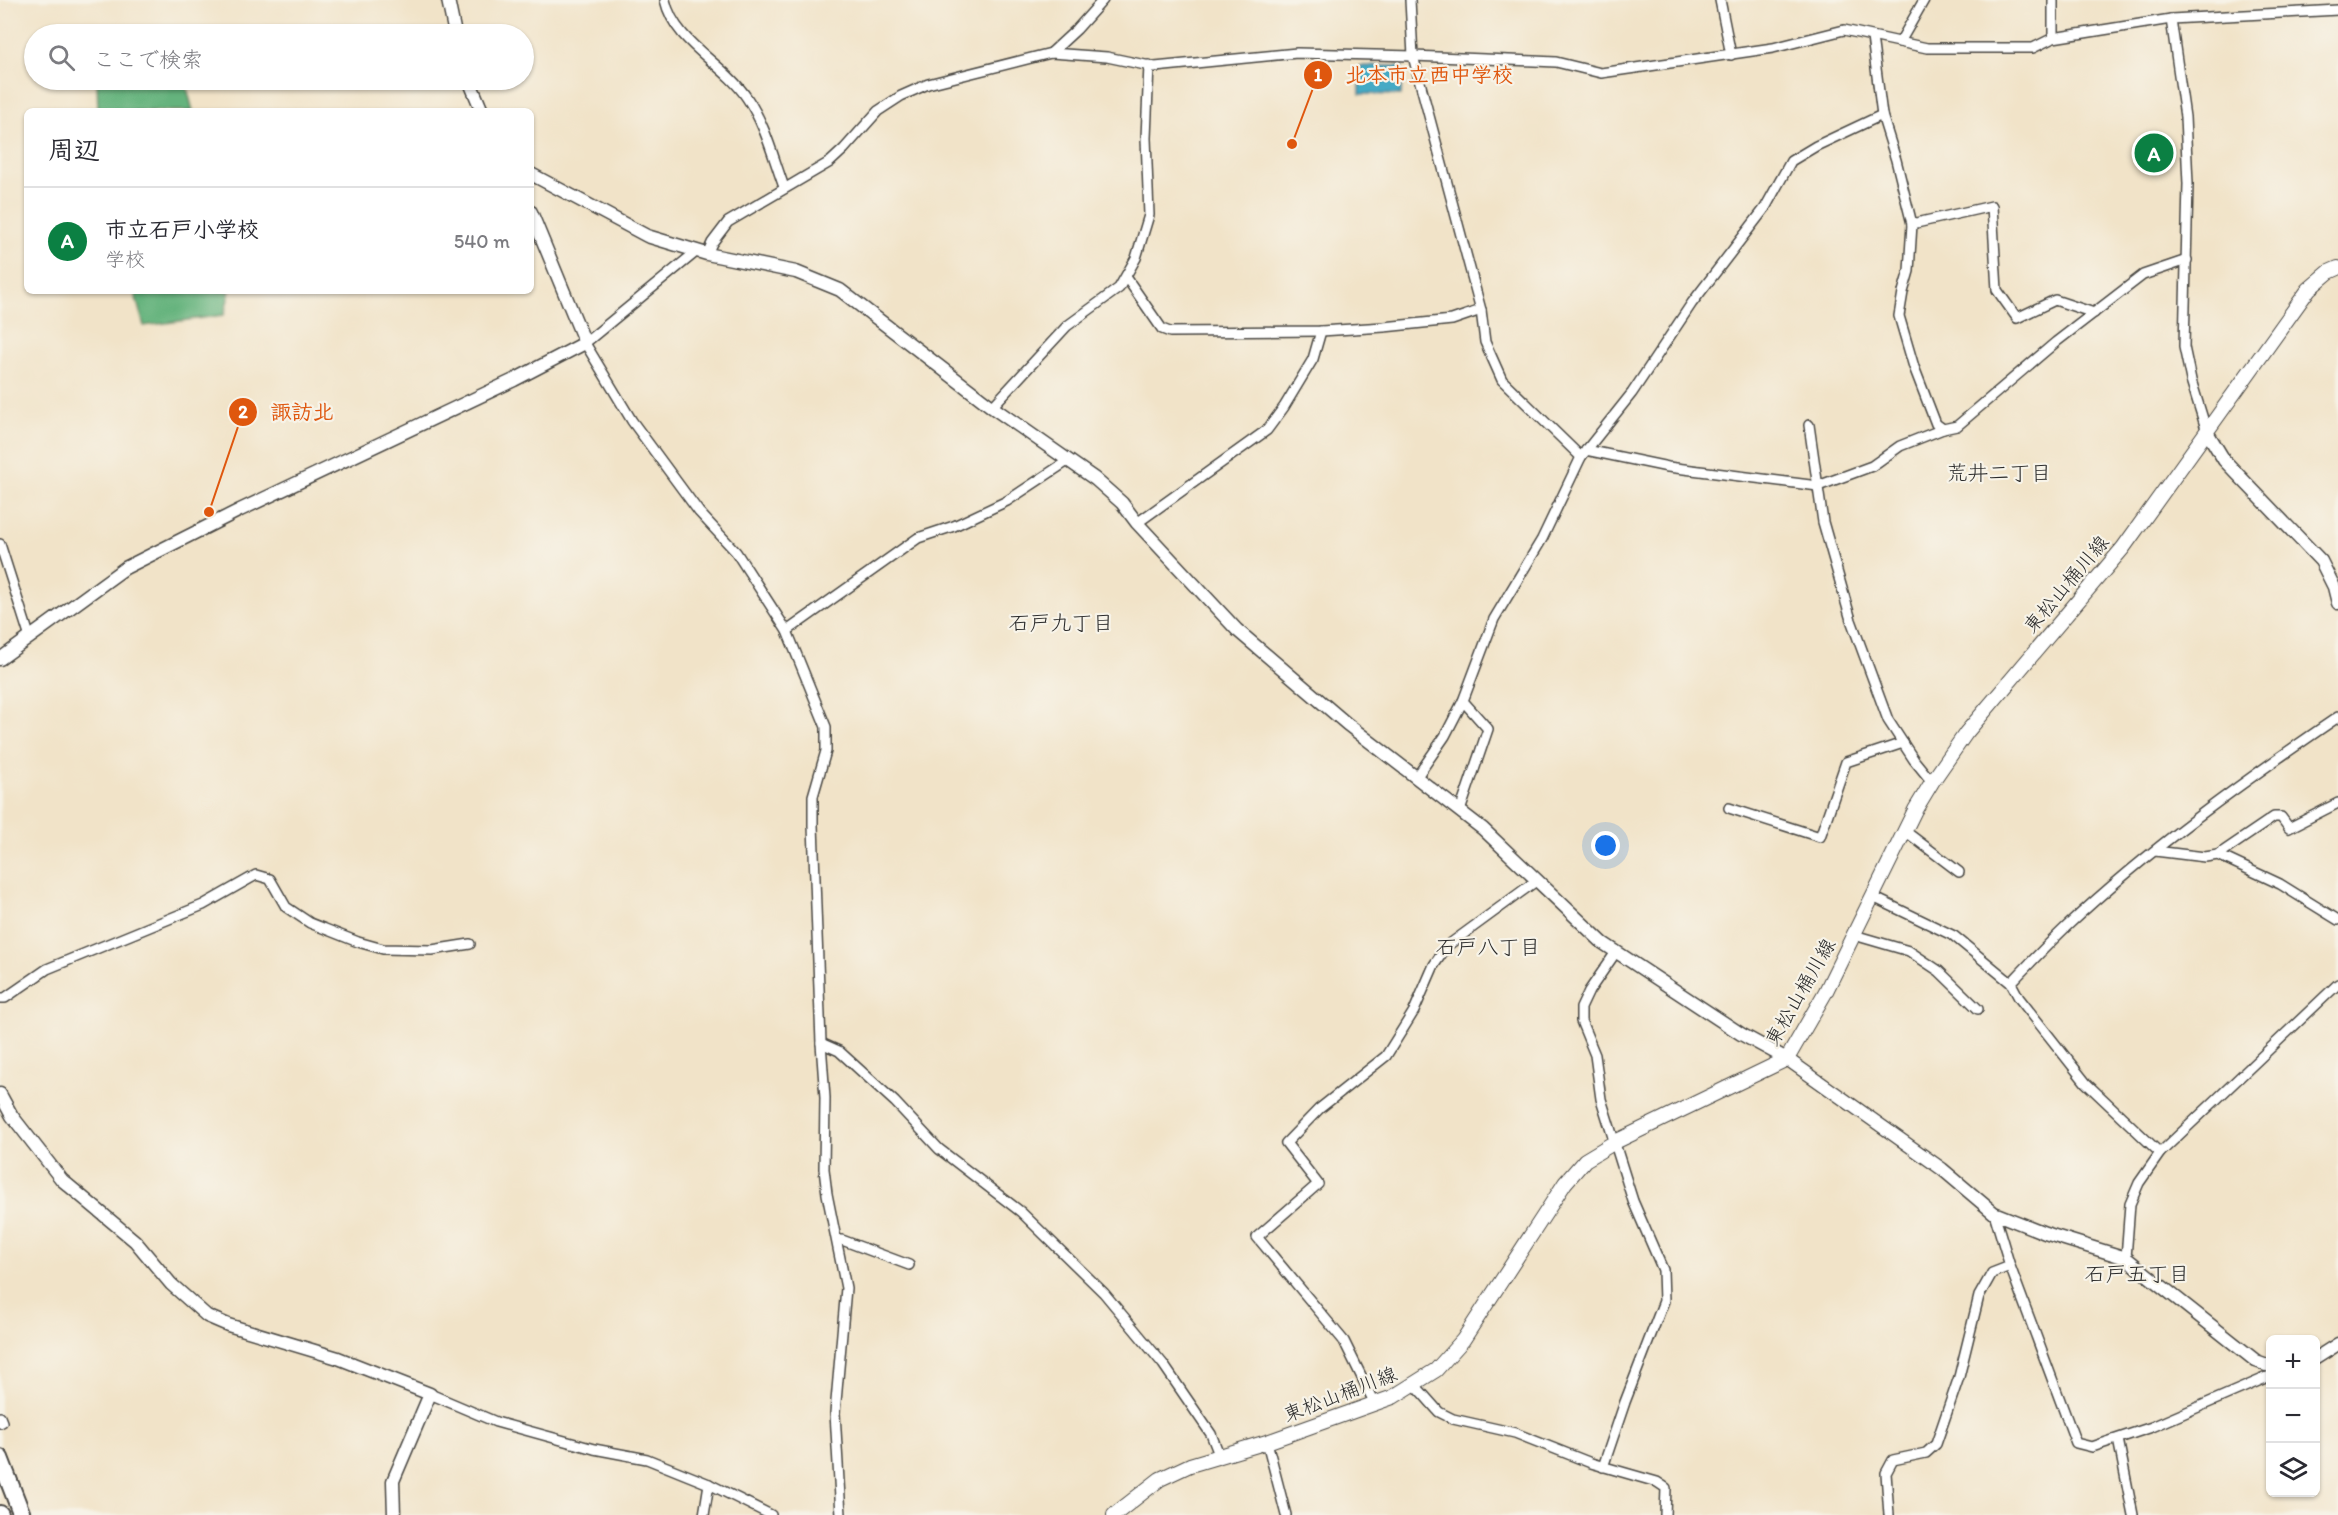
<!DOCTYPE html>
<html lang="ja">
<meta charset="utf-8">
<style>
:root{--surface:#fff;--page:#f2f2f3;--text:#2b2b33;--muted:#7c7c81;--line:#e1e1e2;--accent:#0b8043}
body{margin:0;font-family:Itim,"Klee One",sans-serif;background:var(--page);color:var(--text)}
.controls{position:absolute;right:18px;bottom:18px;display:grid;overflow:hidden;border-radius:9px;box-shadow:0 2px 4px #0004}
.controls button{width:54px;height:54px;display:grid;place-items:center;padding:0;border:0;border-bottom:2px solid var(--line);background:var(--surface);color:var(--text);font:30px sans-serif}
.you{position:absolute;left:1606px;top:846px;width:21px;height:21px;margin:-15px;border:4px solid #fff;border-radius:50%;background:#1a73e8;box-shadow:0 0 0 9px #1a73e833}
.badge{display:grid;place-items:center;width:39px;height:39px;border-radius:50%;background:var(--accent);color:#fff;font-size:20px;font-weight:700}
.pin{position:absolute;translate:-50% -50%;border:3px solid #fff;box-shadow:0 2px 6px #0006}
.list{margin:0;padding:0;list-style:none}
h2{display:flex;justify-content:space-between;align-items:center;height:78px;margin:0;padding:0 24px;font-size:26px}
h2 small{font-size:20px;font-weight:400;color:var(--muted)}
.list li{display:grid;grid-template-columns:39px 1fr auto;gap:18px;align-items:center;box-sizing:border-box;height:108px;padding:0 24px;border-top:2px solid var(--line)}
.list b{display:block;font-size:22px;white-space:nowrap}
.list p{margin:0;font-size:20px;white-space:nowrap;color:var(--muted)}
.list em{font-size:20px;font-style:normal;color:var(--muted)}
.icon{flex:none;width:33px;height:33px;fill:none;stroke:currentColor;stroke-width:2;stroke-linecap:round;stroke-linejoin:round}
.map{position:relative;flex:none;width:2338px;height:1515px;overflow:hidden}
.search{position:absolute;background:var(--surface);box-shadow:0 2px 4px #0004;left:24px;top:24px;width:510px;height:66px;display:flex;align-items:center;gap:15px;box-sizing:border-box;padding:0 21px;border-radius:33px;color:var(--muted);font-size:22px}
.panel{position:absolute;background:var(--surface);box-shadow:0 2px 4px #0004;left:24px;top:108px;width:510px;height:186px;border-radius:9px}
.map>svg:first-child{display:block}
.forest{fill:#65b37d;stroke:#486f54;stroke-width:1.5}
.water{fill:#45aac5;stroke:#386a78;stroke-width:1.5}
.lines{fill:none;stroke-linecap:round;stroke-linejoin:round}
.street-casing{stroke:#494743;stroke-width:12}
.secondary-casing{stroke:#494743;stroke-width:15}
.primary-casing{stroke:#494743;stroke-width:16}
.highway-casing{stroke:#494743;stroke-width:20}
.street{stroke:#fff;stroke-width:9}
.secondary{stroke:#fff;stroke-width:12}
.primary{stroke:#fff;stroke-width:14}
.highway{stroke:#fff;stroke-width:16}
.labels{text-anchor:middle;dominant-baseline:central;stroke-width:4.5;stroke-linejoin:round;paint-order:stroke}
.street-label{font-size:20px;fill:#2b2b2b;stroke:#f7f3e8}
.neighbourhood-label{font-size:21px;fill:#2b2b2b;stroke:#f7f3e8}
.leader{fill:none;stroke:#df570e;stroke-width:2}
.callout-dot{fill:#df570e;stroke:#f7f3e8;stroke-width:2}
.mark-label{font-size:18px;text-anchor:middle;font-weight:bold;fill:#fff}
.callout-label{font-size:21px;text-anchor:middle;font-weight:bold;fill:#df570e;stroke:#f7f3e8;stroke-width:4.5;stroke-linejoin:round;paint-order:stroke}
</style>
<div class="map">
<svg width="2338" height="1515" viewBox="0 0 2338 1515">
<rect width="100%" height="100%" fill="#f7f3e8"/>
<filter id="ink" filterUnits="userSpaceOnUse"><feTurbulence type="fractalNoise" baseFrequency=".0167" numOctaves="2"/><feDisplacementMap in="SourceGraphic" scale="12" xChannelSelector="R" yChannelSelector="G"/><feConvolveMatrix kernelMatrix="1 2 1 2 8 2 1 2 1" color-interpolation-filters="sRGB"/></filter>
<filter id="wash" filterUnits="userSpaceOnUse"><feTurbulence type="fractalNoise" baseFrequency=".008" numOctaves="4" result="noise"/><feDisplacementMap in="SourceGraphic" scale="24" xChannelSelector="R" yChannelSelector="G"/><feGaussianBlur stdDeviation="1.35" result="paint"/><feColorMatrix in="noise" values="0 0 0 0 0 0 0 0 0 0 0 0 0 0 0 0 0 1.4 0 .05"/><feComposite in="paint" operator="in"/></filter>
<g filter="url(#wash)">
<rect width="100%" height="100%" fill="#f1e3c8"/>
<g class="forest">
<polygon points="97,80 185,80 193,111 98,111"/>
<polygon points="134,291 230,291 224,315 144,326"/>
</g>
<polygon class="water" points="1360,66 1402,66 1401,95 1360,94"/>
</g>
<g filter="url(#ink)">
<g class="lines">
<g class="street-casing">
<g id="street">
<path d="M665,0c10,44 58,62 82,98 18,26 26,59 37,89"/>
<polyline points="1410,0 1413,56 1481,310 1485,342 1502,380 1581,457"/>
<polyline points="1720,0 1731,55"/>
<polyline points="2053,0 2053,38"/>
<polyline points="2171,19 2185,117 2188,184 2184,347 2191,380 2207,432"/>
<polyline points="1872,37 1882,115 1896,160 1912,224 1909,271 1903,292 1899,316 1914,367 1936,424 1943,429 1957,426 2056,342 2143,275 2187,260"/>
<polyline points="1900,42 1924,0"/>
<polyline points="1051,53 1077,29 1103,0"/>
<polyline points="1912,224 1992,206 1997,290 2017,318 2055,300 2094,313"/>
<polyline points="697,251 585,343 632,421 699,512 736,552 787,631 826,727 826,751 813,796 813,825 821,1043 825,1098 824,1169 827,1194 846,1288 835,1413 841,1515"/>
<polyline points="707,254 712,243 728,222 830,162 844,149 878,111 901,96 928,84 1051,53 1107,57 1155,67 1297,53 1413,56 1556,62 1601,73 1773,48 1844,30 1927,48 2033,48 2053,38 2171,19 2338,10"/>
<polyline points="1126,277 1162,329 1170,332 1321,331 1384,327 1452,320 1481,310"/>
<polyline points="992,407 1067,326 1119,288 1136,258 1149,215 1146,138 1149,65"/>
<polyline points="1809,425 1823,522 1851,620 1888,720 1914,760 1932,782"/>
<polyline points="1586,450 1668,467 1818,486 1872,466 1900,446 1943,429"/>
<polyline points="1137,523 1267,430 1284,407 1313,359 1321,331"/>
<polyline points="0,544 30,638"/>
<polyline points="787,631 918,538 954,526 1007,501 1069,460"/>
<polyline points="1416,778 1445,736 1463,701 1494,619 1542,539 1581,457 1632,393 1692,303 1765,208 1791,161 1816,146 1882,115"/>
<polyline points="1729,808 1820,837 1846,762 1903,743"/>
<polyline points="1460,811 1488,729 1463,701"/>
<polyline points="1905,831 1959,872"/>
<polyline points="2155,851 2205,857 2218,855 2274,817 2281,817 2289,828 2338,803"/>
<polyline points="2218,855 2280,884 2338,920"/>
<path d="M1873,897l81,39 57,47c18,-19 36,-38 55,-56 83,-78 178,-146 272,-210"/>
<polyline points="1854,935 1909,951 1939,971 1978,1009"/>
<polyline points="2011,983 2019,998 2086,1083 2160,1153"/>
<polyline points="0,998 5,998 47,969 203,905 256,875 270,879 286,907 310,923 358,942 383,949 432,950 470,944"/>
<polyline points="821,1043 839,1051 895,1102 939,1149 1021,1212 1104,1293 1163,1364 1211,1434 1220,1457"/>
<polyline points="1994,1213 2010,1266 2076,1443 2092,1447 2152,1427 2270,1376"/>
<polyline points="837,1240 842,1240 909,1265"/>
<polyline points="2126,1258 2130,1204 2139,1183 2160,1153 2338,984"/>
<polyline points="1415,1385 1439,1412 1453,1419 1515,1433 1591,1463 1657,1482 1666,1488 1665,1515"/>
<polyline points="430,1394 496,1422 594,1449 647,1459 709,1484 771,1515"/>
<polyline points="1375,1404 1344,1341 1257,1237 1318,1184 1286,1143 1319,1109 1386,1056 1414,1011 1434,965 1447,946 1536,881"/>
<polyline points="0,1417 2,1422 0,1423"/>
<polyline points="2118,1439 2133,1515"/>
<polyline points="1267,1442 1286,1515"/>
<polyline points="1603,1467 1625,1402 1664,1301 1663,1270 1633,1201 1601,1099 1595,1055 1581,1021 1581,1008 1589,991 1616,952"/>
<polyline points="704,1515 709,1484"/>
<polyline points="1889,1515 1886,1473 1893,1460 1926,1453 1936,1444 1959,1377 1979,1296 1992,1273 2010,1266"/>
</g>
</g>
<g class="secondary-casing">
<g id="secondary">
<polyline points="448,0 455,34"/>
<polyline points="469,80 482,111"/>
<polyline points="531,174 647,236 707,254 796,272 840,290 992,407 1095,479 1122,503 1137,523 1237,630 1347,724 1483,829 1603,943 1741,1034 1787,1059 1942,1169 1994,1213 2045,1233 2126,1258 2256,1361 2270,1366"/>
<polyline points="2207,432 2224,460 2321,561 2334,587 2338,603"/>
<polyline points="0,659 125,568 240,510 514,380 585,343 531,212"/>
<polyline points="0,1094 12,1116 62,1180 135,1241 171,1284 207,1316 228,1325 338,1358 430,1394 393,1481 394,1515"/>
<polyline points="2316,1358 2338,1344"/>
</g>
</g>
<g class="primary-casing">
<polyline id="primary" points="1114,1515 1160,1479 1190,1465 1267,1442 1393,1397 1436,1370 1463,1340 1565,1183 1585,1160 1615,1142 1787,1059 1825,993 1915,810 1932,782 1966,733 2123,548 2309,289 2329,272 2338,268"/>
</g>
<g class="highway-casing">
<g id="highway">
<polyline points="0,1458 22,1515"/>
<polyline points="0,1514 0,1515"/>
</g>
</g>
<use href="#street" class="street"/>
<use href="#secondary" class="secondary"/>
<use href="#primary" class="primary"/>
<use href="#highway" class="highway"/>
</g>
</g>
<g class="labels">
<g class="street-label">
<text transform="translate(2066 584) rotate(-50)">東松山桶川線</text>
<text transform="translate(1800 992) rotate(-60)">東松山桶川線</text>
<text transform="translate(1340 1394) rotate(-21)">東松山桶川線</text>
</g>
<g class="neighbourhood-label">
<text x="1999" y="472">荒井二丁目</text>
<text x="1061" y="622">石戸九丁目</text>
<text x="1488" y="946">石戸八丁目</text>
<text x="2137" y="1273">石戸五丁目</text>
</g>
</g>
<path class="leader" d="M1292 144L1318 75M209 512L243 412"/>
<g class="callout-dot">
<circle cx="1292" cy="144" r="6"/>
<circle cx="209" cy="512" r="6"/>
<circle cx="1318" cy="75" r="15"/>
<circle cx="243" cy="412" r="15"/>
</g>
<g class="mark-label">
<text x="1318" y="81">1</text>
<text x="243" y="418">2</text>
</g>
<g class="callout-label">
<text x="1429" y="82">北本市立西中学校</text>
<text x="302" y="419">諏訪北</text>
</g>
</svg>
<div class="controls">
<button>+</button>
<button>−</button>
<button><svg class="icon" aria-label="layers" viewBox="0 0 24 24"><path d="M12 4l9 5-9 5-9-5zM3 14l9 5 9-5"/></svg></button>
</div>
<div class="you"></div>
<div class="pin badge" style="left:2154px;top:153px">A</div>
<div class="search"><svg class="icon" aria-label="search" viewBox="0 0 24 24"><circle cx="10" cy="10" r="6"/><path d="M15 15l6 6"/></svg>ここで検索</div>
<section class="panel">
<h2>周辺<small></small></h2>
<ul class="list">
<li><span class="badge">A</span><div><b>市立石戸小学校</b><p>学校</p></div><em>540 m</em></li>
</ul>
</section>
</div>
